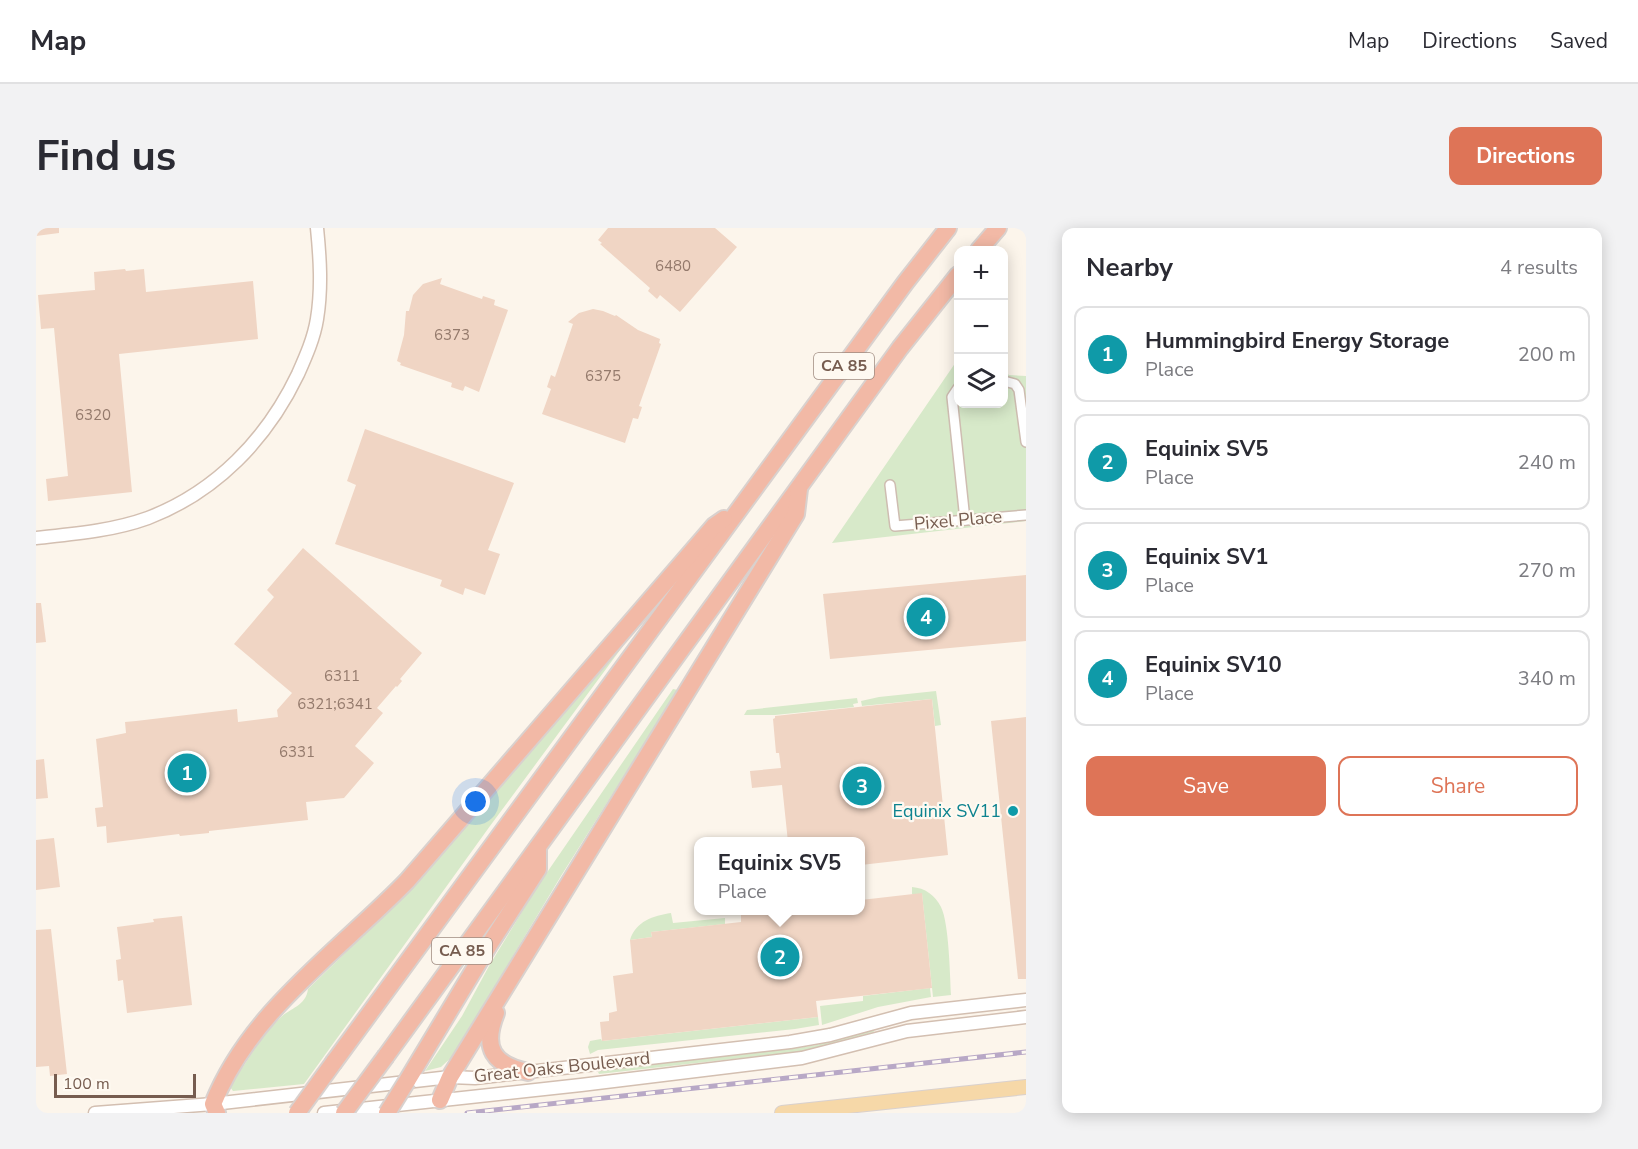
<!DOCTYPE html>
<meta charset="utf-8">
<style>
:root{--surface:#fff;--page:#f2f2f3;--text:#2b2b33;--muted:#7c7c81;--line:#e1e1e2;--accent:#de7457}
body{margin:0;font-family:"Nunito Sans",sans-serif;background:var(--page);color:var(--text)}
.controls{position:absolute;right:18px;top:18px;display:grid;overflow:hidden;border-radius:12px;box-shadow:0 3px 15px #0003}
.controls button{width:54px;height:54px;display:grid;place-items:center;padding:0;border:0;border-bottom:2px solid var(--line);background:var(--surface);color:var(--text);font:30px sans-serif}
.scale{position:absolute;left:18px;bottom:15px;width:142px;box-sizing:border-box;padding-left:6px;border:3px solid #765c4f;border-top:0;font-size:16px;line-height:21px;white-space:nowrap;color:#765c4f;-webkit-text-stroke:4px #fef9f1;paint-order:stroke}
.you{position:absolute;left:440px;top:574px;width:21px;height:21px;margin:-15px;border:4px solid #fff;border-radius:50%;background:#1a73e8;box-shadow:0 0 0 9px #1a73e833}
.badge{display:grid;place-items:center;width:39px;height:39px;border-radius:50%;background:var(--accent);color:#fff;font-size:20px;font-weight:700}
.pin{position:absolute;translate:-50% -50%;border:3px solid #fff;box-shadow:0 2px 6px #0006}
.popup{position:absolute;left:658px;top:609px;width:171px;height:78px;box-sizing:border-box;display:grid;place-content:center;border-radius:12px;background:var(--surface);filter:drop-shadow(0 2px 4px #0005);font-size:20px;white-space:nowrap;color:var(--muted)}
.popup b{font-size:22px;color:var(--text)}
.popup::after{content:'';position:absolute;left:50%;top:100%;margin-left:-12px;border:12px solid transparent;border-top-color:var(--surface)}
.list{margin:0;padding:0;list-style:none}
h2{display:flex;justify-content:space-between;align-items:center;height:78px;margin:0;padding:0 24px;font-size:26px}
h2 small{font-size:20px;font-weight:400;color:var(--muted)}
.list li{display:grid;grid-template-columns:39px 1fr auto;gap:18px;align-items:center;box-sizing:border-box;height:96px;margin:0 12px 12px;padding:0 12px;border:2px solid var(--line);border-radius:12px}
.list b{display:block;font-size:22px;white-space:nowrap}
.list p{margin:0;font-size:20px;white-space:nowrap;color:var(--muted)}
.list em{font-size:20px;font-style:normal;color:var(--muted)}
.actions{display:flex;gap:12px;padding:18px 24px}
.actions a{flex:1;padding:14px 0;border:2px solid var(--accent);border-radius:12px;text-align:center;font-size:21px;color:var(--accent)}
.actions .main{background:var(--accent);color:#fff}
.icon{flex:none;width:33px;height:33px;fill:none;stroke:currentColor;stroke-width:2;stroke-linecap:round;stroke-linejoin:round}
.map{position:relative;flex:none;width:990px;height:885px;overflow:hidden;border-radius:12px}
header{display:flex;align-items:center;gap:36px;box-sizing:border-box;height:84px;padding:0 30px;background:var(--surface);border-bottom:2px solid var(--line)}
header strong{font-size:28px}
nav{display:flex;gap:33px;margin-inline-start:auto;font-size:21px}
.intro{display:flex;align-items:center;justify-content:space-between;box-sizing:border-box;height:144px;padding:0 36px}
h1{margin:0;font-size:42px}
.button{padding:15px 27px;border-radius:12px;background:var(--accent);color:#fff;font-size:21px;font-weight:700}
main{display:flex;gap:36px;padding:0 36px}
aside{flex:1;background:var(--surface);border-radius:12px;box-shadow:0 3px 15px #0003}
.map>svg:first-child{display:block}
.green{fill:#d7e9c9}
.building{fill:#f0d5c4}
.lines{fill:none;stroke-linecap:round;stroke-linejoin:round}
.street-casing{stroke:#cebdb1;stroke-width:12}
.secondary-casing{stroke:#d3bfb1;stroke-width:15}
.primary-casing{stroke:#d9d1ce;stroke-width:16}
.highway-casing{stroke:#d9d1ce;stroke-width:20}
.street{stroke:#fff;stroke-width:9}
.secondary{stroke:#fff;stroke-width:12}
.primary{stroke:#f6d8a8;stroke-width:14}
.highway{stroke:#f2b9a6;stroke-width:16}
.rail-casing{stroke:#b8a8c6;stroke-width:5}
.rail{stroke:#fef9f1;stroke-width:3;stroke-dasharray:9;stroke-linecap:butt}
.highway-bridge-casing{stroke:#d9d1ce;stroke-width:20;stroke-linecap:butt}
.highway-bridge{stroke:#f2b9a6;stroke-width:16}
.culture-dot{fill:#0f9aa8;stroke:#fef9f1;stroke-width:2}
.labels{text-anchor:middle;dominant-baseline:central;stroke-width:4.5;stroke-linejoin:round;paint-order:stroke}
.number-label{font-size:15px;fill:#947a6c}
.shield{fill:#fef9f1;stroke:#9f8b80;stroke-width:1.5}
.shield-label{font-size:16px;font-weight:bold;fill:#765c4f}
.street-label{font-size:18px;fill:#765c4f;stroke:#fef9f1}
.culture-label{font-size:18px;fill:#0d838f;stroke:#fef9f1;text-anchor:end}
</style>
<header>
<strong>Map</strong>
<nav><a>Map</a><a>Directions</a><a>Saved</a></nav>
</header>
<div class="intro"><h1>Find us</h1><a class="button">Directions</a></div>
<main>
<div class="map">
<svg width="990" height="885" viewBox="0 0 990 885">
<rect width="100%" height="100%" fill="#fcf5eb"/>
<g class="green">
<polygon points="922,131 922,176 968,176 968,143 973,147 990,148 990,293 796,315"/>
<path d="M581,414l6,4 -133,180 -186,258 -71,7 -3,-4c15,-23 30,-49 50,-69 10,-10 26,-12 28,-29l97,-94z"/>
<polygon points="637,461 642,462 525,648 417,828 405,839 389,843 426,788 453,738 501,659"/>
<polygon points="900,463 905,497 899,498 896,471 826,478 825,473 843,469"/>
<polygon points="821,470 822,475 817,476 818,479 739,487 708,487 711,482"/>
<path d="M876,659c13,1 23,8 29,20 8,16 9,68 10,88l-18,2 -11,-103h-10z"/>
<path d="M635,685l2,10 52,-5v6l-74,8 1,5 -22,3c6,-19 23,-24 41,-27z"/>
<polygon points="894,760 895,769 842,779 786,797 784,778 827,773 827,768"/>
<polygon points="782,789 783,797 759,801 562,822 554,826 552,819 554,813 565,811 566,813"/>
<polygon points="837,801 838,804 769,823 563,846 562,844 564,841 762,820 781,817"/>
</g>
<g class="building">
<polygon points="0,0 23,0 23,5 0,8"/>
<polygon points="572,0 679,0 701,19 644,84 624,67 621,71 612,63 614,60 564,16 566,15 562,12"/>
<polygon points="89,41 90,43 108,41 110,64 217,53 222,111 83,126 96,264 12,273 10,251 32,248 18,100 5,101 2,67 59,62 58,44"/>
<polygon points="406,50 404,56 446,71 447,68 459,72 458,77 472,82 443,164 429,158 427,163 415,159 416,155 364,137 365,135 361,133 368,107 370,83 373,83 377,67 387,56"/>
<polygon points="557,81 567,83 579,88 580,87 602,102 624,111 623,115 625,116 603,178 606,179 602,191 597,190 589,215 506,186 515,161 511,159 515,147 519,149 537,96 532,94 543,85"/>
<polygon points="329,201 478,255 452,322 464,326 449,367 429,360 427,367 404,358 406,352 299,316 320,257 311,253"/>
<polygon points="267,320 386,425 364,451 366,453 361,459 360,458 341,480 347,485 319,518 338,535 308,570 270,574 272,592 173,603 173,605 144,608 143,606 71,615 70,598 61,599 59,580 67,579 60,511 90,505 89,494 100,493 201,481 202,494 242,489 241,482 256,465 198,416 238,369 231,362"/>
<polygon points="990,347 990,413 794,431 787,366"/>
<polygon points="0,375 5,375 10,414 0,415"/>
<polygon points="896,471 912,627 825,637 825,614 752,614 746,557 716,560 714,543 745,540 743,525 740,525 737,491 739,490 739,488"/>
<polygon points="990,489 990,751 982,751 955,493"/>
<polygon points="8,531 12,570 0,571 0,532"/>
<polygon points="18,610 24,659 0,662 0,612"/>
<polygon points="886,665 896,760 780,773 782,789 566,813 564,794 573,793 573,785 581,783 577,748 597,745 594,712 616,709 615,704 705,694 705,686 731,682 825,682 825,672"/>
<polygon points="146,688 156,777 91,785 87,752 82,753 80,732 85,731 81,699 118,694 117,691"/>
<polygon points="15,701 31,846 14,848 13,838 0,839 0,702"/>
</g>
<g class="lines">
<g class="street-casing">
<g id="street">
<polyline points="968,153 979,156 983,162 990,214"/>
<polyline points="922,160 916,169 929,292"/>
<polyline points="854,257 859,298 990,287"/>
</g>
</g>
<g class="secondary-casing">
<g id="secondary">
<path d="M0,310c37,-4 76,-7 112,-20 68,-26 119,-79 150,-144 8,-18 16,-36 19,-55 5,-31 3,-61 0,-91"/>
<polyline points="59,885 177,876 414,849 439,850 754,814 794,807 875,785 990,772"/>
<polyline points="288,885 545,857 766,830 871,803 990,789"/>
</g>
</g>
<g class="primary-casing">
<polyline id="primary" points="746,885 990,859"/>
</g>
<g class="highway-casing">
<g id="highway">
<polyline points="943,22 962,0"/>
<path d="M460,785c-14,35 -3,52 32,59"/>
<polyline points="350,828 864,120 922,47"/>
<polyline points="298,834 869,55 912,0"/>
<polyline points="371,853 453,717 502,641 502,619"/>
<polyline points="404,872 414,849 760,286 763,261"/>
<path d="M181,885l-4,-9c37,-93 126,-153 194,-223l307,-355 10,-7"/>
</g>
</g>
<use href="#street" class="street"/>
<use href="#secondary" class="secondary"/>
<use href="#primary" class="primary"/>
<use href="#highway" class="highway"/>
<g class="rail-casing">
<polyline id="rail" points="431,885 990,824"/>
</g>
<use href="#rail" class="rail"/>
<g class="highway-bridge-casing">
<g id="highway-bridge">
<polyline points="261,885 298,834"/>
<polyline points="308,885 350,828"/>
<polyline points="351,885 371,853"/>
</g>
</g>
<use href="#highway-bridge" class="highway-bridge"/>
</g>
<circle class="culture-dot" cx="977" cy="583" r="6"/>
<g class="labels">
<g class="number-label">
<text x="637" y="38">6480</text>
<text x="416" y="107">6373</text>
<text x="567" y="148">6375</text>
<text x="57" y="187">6320</text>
<text x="306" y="448">6311</text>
<text x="299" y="476">6321;6341</text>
<text x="261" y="524">6331</text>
</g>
<g class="shield">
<rect x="778" y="125" width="60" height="26" rx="4.5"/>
<rect x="396" y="710" width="60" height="26" rx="4.5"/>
</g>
<g class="shield-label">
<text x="808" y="138">CA 85</text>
<text x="426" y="723">CA 85</text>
</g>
<g class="street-label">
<text transform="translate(922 292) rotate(-5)">Pixel Place</text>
<text transform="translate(526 839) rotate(-6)">Great Oaks Boulevard</text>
</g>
<g class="culture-label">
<text x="965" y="583">Equinix SV11</text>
</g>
</g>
</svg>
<div class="controls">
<button>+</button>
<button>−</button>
<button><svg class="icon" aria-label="layers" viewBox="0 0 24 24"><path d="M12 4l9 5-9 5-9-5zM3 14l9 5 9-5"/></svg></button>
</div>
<div class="scale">100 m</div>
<div class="you"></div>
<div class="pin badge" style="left:151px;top:545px;background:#0f9aa8">1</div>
<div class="pin badge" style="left:744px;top:729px;background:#0f9aa8">2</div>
<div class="popup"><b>Equinix SV5</b>Place</div>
<div class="pin badge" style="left:826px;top:558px;background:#0f9aa8">3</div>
<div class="pin badge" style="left:890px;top:389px;background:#0f9aa8">4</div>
</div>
<aside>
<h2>Nearby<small>4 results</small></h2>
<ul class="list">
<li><span class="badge" style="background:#0f9aa8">1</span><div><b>Hummingbird Energy Storage</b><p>Place</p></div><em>200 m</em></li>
<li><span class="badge" style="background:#0f9aa8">2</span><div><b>Equinix SV5</b><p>Place</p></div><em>240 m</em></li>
<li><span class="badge" style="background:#0f9aa8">3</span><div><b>Equinix SV1</b><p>Place</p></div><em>270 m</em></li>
<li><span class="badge" style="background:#0f9aa8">4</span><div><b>Equinix SV10</b><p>Place</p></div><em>340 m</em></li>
</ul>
<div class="actions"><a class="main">Save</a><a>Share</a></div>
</aside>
</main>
